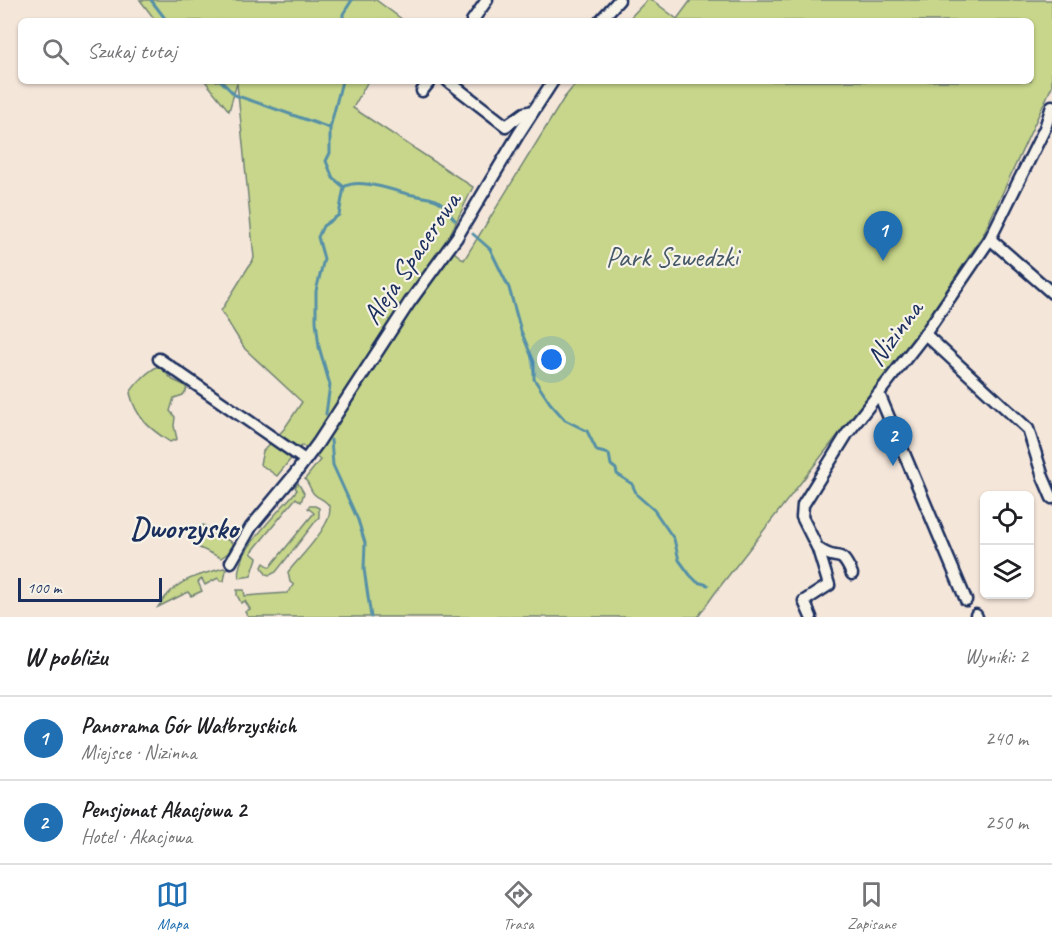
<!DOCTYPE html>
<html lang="pl">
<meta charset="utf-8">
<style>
:root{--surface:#fff;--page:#f2f2f2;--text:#202124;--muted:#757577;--line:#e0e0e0;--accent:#1f6fb2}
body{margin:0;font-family:Caveat,sans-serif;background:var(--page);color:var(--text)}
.controls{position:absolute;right:18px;bottom:18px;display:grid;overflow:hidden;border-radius:9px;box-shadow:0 2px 4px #0004}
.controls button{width:54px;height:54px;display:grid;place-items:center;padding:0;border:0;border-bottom:2px solid var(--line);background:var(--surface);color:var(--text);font:30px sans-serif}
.scale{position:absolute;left:18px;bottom:15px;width:144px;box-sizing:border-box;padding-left:6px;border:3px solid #1b2f5e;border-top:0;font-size:16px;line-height:21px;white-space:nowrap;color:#1b2f5e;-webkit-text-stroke:4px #f7f3e8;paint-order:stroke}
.you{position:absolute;left:552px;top:360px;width:21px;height:21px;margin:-15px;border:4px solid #fff;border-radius:50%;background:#1a73e8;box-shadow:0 0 0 9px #1a73e833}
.badge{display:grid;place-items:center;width:39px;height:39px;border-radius:50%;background:var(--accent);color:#fff;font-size:20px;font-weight:700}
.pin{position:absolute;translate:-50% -50px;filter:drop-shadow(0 2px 3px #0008)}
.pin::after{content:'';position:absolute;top:32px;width:21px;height:18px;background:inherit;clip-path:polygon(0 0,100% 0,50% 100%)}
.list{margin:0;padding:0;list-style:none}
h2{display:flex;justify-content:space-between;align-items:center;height:78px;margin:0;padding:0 24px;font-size:26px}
h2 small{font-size:20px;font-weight:400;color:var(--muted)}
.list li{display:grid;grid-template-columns:39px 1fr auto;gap:18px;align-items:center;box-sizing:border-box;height:84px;padding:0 24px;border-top:2px solid var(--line)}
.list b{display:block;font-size:22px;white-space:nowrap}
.list p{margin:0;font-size:20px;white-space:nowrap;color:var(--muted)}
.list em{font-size:20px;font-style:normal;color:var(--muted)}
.icon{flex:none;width:33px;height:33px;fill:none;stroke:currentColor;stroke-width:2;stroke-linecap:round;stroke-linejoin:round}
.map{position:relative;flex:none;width:1052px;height:617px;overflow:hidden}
.search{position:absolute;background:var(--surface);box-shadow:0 2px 4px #0004;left:18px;right:18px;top:18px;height:66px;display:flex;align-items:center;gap:15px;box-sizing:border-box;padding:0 21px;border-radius:9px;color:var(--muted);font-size:22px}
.sheet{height:246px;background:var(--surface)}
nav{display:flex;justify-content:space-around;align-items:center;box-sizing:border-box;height:84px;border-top:2px solid var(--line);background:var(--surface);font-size:16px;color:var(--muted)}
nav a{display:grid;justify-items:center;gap:3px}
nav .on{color:var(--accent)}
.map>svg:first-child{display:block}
.green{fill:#c7d68a;stroke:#718274;stroke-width:1.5}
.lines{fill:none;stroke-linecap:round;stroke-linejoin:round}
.stream{stroke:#5790a7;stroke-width:3}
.minor-casing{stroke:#1b2f5e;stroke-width:15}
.minor{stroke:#f7f3e8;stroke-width:10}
.labels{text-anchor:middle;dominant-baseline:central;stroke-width:4.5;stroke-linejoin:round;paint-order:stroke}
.park-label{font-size:28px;fill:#465969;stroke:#f7f3e8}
.street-label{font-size:28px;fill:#1b2f5e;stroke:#f7f3e8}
.neighbourhood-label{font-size:30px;font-weight:bold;fill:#1b2f5e;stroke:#f7f3e8}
</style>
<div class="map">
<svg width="1052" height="617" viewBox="0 0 1052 617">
<rect width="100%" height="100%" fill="#f5e6da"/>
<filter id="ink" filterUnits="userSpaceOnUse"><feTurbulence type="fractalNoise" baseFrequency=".0167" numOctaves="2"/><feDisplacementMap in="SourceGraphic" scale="12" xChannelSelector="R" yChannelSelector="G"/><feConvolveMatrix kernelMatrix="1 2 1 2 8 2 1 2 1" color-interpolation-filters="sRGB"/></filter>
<g filter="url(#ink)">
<g class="green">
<polygon points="140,0 376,0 403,20 156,21"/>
<path d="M647,0h5l25,19 14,-19h361v86l-69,149 -58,88 -210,270 -17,24h-450l-3,-5 5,-3 -5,-8 -4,2 -4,-8v-5h7l1,6 42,-3 7,-8 -4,-3 -2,-10c10,-13 48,-50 41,-66 -4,-7 -10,-7 -15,-12 -4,-4 -5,-11 -9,-15l15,-19 -18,-15 -25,31 -17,-12 3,-13 21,-22 18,-27 -57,-53 -24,-38 33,-53 -17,-175 -8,28 -24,-30h163l-15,27 120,79 -28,58 19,15 100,-162 14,-17h453v-60h-404z"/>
<path d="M159,366l14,14 11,5 3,4 -4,6 -9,3 -4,13 5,6 -1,9 3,13 -7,3c-21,-14 -34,-24 -40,-49 5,-9 20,-24 29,-27z"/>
<path d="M298,483l6,10 -3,9 -5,-4 -45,55 6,5 -6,18 -12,2c-6,-25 44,-70 58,-88l-2,-3z"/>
<polygon points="309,506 315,506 319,508 319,517 276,572 270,575 266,574 262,567 264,563 270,567 314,513 308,508"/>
<polygon points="203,525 210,529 212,533 230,541 234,545 228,553 221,558 193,545 192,540"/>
<path d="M224,568l2,2 -2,11h-4l-2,-3 -13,7 -3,-6 -4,3 4,9 -11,5 -3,-4 -30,15c18,-28 37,-31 66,-39z"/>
</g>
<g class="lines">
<g class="stream">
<polyline points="151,0 167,21"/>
<polyline points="343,21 343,14 352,0"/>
<polyline points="221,81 235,95 330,128"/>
<path d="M344,187c16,-10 52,5 69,8 8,2 15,2 23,5 10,4 12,13 19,20"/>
<polyline points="473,234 490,249 509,288 521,331 534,362 534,379 550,403 565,420 587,431 597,451 609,454 611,465 616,469 617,474 632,484 637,495 654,510 674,539 679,560 690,575 697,582 708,585"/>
<polyline points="326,414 330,385 319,347 316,321 316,291 324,259 318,237 323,226 339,215 344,187 333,178 326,161 330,153 330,128 342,81"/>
<polyline points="331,440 333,465 358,520 365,543 364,569 371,617"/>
</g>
<g class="minor-casing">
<g id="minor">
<polyline points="472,21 487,0"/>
<polyline points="600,21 619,0"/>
<polyline points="448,81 506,126 524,113 533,111"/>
<polyline points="422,91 430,81"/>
<polyline points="990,239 1052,293"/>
<polyline points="925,334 1028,429 1043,477 1052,498"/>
<polyline points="159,359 305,460"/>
<polyline points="879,394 966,600"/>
<path d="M819,549c20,15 20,-4 33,25"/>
<polyline points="231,562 251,527 295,474 318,443 409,303 457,237 518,135 553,81"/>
<polyline points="976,615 977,617"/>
<polyline points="811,617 804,601 829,585 818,549 802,517 803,505 847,434 925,334 990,239 1045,128 1052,106"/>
</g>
</g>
<use href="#minor" class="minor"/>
</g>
</g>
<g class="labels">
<g class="park-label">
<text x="672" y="256">Park Szwedzki</text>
</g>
<g class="street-label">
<text transform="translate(411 258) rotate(-56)">Aleja Spacerowa</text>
<text transform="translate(894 333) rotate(-53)">Nizinna</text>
</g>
<g class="neighbourhood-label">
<text x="184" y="528">Dworzysko</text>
</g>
</g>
</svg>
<div class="controls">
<button><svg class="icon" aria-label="locate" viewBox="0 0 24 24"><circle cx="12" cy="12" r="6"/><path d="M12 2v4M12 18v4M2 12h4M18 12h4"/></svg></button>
<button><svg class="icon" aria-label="layers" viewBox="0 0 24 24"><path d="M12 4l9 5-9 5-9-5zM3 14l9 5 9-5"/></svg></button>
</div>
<div class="scale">100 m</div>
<div class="you"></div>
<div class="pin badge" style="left:883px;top:261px">1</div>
<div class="pin badge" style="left:893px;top:466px">2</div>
<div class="search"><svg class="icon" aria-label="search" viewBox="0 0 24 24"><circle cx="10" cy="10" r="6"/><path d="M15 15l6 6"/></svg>Szukaj tutaj</div>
</div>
<section class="sheet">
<h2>W pobliżu<small>Wyniki: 2</small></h2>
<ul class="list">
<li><span class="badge">1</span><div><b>Panorama Gór Wałbrzyskich</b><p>Miejsce · Nizinna</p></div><em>240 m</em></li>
<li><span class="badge">2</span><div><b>Pensjonat Akacjowa 2</b><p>Hotel · Akacjowa</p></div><em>250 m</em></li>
</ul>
</section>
<nav>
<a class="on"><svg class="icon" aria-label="map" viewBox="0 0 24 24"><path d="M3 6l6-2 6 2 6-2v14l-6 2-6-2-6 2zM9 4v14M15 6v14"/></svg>Mapa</a>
<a><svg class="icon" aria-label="directions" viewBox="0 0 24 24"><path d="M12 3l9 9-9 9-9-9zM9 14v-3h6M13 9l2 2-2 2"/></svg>Trasa</a>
<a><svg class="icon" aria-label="saved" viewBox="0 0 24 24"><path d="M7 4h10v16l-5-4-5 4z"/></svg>Zapisane</a>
</nav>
